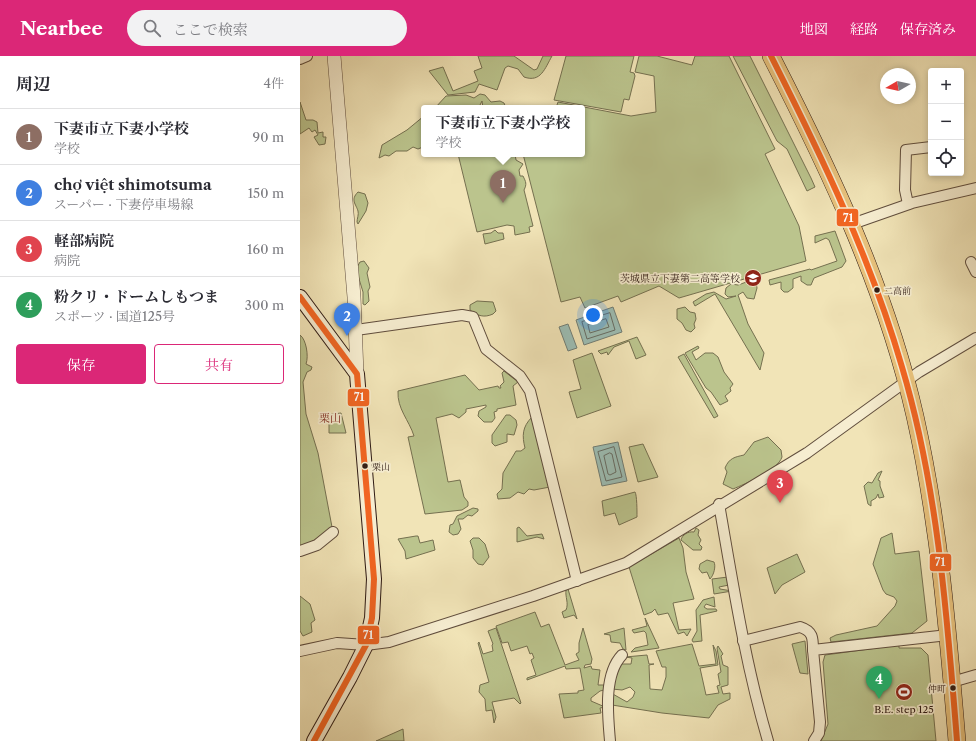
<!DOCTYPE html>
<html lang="ja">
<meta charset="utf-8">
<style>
:root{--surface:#fff;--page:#f2f2f3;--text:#2b2b33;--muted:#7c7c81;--line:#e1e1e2;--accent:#db2777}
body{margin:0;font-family:"Libre Caslon Text","Noto Serif JP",serif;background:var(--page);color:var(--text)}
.controls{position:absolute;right:12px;top:12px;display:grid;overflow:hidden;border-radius:4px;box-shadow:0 2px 6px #0003}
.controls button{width:36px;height:36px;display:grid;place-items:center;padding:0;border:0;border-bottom:1px solid var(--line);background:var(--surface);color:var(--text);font:20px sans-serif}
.compass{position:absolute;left:580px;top:12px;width:36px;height:36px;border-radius:50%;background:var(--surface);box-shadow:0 2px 6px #0003;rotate:261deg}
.you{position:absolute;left:293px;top:259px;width:14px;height:14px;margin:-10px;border:3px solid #fff;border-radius:50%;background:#1a73e8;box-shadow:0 0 0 6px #1a73e833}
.badge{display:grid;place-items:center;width:26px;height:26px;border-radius:50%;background:var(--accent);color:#fff;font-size:13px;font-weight:700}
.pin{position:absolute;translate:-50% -33px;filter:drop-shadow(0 1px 2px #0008)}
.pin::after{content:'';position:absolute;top:21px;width:14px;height:12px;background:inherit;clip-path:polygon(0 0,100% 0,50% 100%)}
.popup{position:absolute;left:121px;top:49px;width:164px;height:52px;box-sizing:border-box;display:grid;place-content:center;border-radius:4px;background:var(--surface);filter:drop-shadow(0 1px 3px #0005);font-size:13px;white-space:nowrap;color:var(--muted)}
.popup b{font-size:15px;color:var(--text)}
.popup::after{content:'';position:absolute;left:50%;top:100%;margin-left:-8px;border:8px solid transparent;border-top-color:var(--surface)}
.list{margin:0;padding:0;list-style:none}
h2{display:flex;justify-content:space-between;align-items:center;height:52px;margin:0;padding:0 16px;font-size:17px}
h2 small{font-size:13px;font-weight:400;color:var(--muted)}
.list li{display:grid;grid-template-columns:26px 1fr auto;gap:12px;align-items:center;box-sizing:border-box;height:56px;padding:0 16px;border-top:1px solid var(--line)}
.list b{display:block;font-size:15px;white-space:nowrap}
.list p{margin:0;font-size:13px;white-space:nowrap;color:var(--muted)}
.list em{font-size:13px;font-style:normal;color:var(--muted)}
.actions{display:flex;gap:8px;padding:12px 16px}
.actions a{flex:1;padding:9px 0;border:1px solid var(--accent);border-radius:4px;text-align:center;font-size:14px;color:var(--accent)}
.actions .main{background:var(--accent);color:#fff}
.icon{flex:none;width:22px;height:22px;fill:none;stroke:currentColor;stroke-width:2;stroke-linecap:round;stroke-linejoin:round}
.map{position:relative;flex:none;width:676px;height:685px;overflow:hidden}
header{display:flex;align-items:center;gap:24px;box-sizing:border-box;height:56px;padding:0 20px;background:var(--accent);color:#fff}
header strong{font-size:19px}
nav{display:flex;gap:22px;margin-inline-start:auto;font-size:14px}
.search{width:280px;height:36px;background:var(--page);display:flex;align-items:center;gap:10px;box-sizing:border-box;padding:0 14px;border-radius:22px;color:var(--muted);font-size:15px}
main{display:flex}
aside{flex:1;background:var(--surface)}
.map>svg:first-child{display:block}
.green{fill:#bbc48d;stroke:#757050}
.water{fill:#9cbeb5;stroke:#707d75}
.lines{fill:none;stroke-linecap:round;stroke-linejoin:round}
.shore{stroke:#666c64;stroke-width:1}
.minor-casing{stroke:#604d3d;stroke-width:12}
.tertiary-casing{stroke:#604d3d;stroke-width:14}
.secondary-casing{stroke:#2f1b14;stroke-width:16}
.trunk-casing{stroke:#2f1b14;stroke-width:18}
.minor{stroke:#f6edd0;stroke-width:10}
.tertiary{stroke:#f6edd0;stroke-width:13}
.secondary{stroke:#f6edd0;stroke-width:14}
.trunk{stroke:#e8c27c;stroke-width:17}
.bus-1-casing{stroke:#f6edd0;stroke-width:9}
.bus-1{stroke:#f26522;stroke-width:6}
.bus-dot{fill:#2f1b14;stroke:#f6edd0;stroke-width:1.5}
.labels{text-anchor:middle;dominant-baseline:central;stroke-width:3.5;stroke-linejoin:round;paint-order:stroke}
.bus-label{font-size:9px;fill:#2f1b14;stroke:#f6edd0;text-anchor:start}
.poi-label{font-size:10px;fill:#2f1b14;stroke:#f6edd0;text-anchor:end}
.neighbourhood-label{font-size:11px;fill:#7a1f14;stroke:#f6edd0}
.line-badge{stroke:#f6edd0;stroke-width:1.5}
.badge-label{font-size:11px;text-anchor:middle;font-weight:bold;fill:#fff}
</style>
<header>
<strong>Nearbee</strong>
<div class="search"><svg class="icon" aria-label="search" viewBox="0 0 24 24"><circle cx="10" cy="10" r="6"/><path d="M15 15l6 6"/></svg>ここで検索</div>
<nav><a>地図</a><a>経路</a><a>保存済み</a></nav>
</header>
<main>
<aside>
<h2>周辺<small>4件</small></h2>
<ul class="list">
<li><span class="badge" style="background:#8d6e63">1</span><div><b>下妻市立下妻小学校</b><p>学校</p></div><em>90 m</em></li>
<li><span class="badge" style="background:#3f7fe0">2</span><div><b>chợ việt shimotsuma</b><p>スーパー · 下妻停車場線</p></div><em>150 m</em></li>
<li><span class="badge" style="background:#e0444e">3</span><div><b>軽部病院</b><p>病院</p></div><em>160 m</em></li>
<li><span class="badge" style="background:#2e9e5b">4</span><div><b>粉クリ・ドームしもつま</b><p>スポーツ · 国道125号</p></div><em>300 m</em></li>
</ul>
<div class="actions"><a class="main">保存</a><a>共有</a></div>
</aside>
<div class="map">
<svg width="676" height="685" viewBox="0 0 676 685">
<rect width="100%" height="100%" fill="#f1e4b7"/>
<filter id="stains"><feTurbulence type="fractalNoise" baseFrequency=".005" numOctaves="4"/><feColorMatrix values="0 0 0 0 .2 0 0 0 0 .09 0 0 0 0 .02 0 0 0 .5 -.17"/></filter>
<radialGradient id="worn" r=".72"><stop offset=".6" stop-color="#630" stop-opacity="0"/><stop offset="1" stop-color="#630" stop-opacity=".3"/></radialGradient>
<g class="green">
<path d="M178,0h36l20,14 3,-1 6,-13h9c-7,12 -11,27 -28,21l-6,-8 -10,-3 -3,2 -8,22 -18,-6 -4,8 -27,3 -19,-24 14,-4 10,24 25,-10 -4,-10 8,-3z"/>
<polygon points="266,0 334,0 330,16 334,17 335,20 329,44 324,43 321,56 254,44"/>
<polygon points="339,0 357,0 392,9 395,0 429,0 475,93 465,98 499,170 506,205 379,242 359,230 321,246 318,240 285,252 280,241 261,246 223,98 282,98 282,52 256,52 258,46 331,60 356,56 354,20 335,16"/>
<polygon points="433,0 450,0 511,122 515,131 507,135 487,93 477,85"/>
<polygon points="180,38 185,39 191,46 200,45 204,47 206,52 183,52 182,45 179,51 135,52 146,40 166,39 174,42"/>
<polygon points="0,46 6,64 13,64 17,66 18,77 23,76 23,81 26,81 25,88 19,89 14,81 18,79 15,74 12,76 9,72 0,78"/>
<polygon points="124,60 123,91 118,93 113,91 107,95 96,95 89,100 85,99 79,102 82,89 107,74"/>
<path d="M158,98h57l1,6 7,4 -4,6 1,6h3c3,6 4,8 1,14l9,36 -4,1 1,5 -15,3 -1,-9 -7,-1 -30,7z"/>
<path d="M58,136l7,2 3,9 -2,8 -8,13 -1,-2c0,-3 2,-8 1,-11 -2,-7 -8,-11 0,-19z"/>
<polygon points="195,174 198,177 203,177 204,183 185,188 183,178 191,177"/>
<polygon points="535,175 546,205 542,211 514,222 511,229 507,229 501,225 501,220 493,223 493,232 488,236 484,236 481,233 481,226 470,229 469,224 510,213 511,214 537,205 529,184 526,182 515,187 515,180"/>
<polygon points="64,205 69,212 67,217 70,231 68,235 69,245 65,249 63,248 63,236 56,213 60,206"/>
<polygon points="452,224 456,226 457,232 454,243 447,242 443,236 438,239 448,268 464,297 460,314 415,238 395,250 393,246 406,238 414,236 426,243 436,240 428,241 425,238 426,232 431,228 438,229"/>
<path d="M177,245l16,1 3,9 -3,3c-9,4 -15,2 -23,-4v-5z"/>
<polygon points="385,251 390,256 395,257 396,263 394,268 395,272 391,276 386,274 382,267 377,263 377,253"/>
<path d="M0,279c6,4 9,21 6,29l6,3 -1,3 -4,2 -4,10 3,32 12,39 14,74c-10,8 -19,16 -32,19z"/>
<polygon points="337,281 346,299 336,303 329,285 314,291 308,299 307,296 301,298 298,295"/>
<polygon points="398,290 399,292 392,296 396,304 405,297 413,297 418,301 424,316 433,328 430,332 431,335 425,340 428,345 420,349 411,336 406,332 385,297"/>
<polygon points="292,297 311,350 277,362 269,336 281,333 273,304"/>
<polygon points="384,298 418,360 414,362 378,301"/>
<path d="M204,315l14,11 -5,4 3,19 -19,4v2l-3,1 1,6 -3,4h-8l-6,-6 1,-5 7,-4v-2l-20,4v3l-7,6 -7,-4 -16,4 12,64 12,-2 4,17 4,5v4l-6,4 -37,4 -17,-77 6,-1c-5,-16 -17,-27 -16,-45l67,-16 14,15 19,-4 1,2h2l-1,-2 4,-4 -2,-9z"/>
<polygon points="41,357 46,377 29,377 29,364 27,364 26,359"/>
<polygon points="206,359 210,359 216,364 217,369 214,379 207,378 207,386 195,390 192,387 192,379"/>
<path d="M232,361l18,70 -16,3 -5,-1 -5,5 -6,-2 -8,6 -12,1 -1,-5 5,-5 1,-16 13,-22h5l4,-3c-3,-12 -3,-21 7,-31z"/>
<path d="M468,381l13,13 1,7c-4,13 -37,27 -49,32l-10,-5 4,-12 -2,-4c4,-10 10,-11 19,-13l10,-13z"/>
<polygon points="343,388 358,421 338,426 329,391"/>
<polygon points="582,415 578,424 580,425 580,430 584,441 579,442 578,438 576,442 571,445 571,450 568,448 564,430 568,426 572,427 578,417"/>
<path d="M335,436c2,3 2,19 2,25l-18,8 -4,-12 -11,3 -2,-15z"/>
<polygon points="173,452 178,453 178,455 172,460 168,459 163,463 158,463 161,473 158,478 153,479 149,476 150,469 153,468 157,460"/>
<polygon points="219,471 227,480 242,478 244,483 237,481 217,486 217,472"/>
<path d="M396,472l3,2 -1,5 3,5 -2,4 3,3 -1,3h-8l-12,-10c1,-5 7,-9 13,-8z"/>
<polygon points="592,477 595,498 619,495 627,565 612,577 531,586 530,582 536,579 577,570 595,550 597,545 594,541 586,538 583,534 573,508 581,482"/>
<polygon points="116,480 118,480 120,487 133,484 135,494 106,503 105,495 98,483"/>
<polygon points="173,482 179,482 185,488 189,501 183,509 178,508 173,502 173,494 170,485"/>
<polygon points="379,482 383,492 386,516 394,543 373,547 379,574 391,573 387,580 384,576 378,578 368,557 358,559 355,553 352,556 344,559 329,511"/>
<polygon points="497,498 505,516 482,529 475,538 467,512"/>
<path d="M407,504l7,2c2,4 0,13 -4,17l-3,-7 -5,1 -3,-4 1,-5z"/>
<polygon points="428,521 429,529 419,531 420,533 432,535 414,538 412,523"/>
<path d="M268,533l9,30 -3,-4 -10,3 -2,-6 4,-2c3,-7 -1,-13 0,-20z"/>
<polygon points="0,540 10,548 15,564 11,567 12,576 3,580 0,575"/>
<polygon points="414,541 415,551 406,548 404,551 407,553 416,553 417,555 400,559 402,585 393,586 392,584 397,575 396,554 403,544"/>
<polygon points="235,556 241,571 249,568 265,609 279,604 276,598 279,596 279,587 283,572 292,603 291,608 285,609 284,612 291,610 292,613 300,614 298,629 305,629 304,634 300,635 291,642 291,645 305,651 300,652 301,657 264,662 259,638 278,637 278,635 284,634 280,612 266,613 265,610 227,624 227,622 236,619 231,604 234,602 232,597 230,598 227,590 211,595 208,586 202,587 196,570"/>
<polygon points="345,562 359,592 331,596 335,592 348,589 346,577 344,575 334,577 332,574 347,570"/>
<polygon points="196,572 221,647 220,648 214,642 192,646 196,661 194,667 192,654 186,655 185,643 179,636 180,629 189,626 178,587 179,586 183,598 193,595 192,589 193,588 188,575"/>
<polygon points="324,572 326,594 323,593 320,587 311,586 310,579 304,578"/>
<polygon points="505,585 508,618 500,617 492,588"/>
<polygon points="392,588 399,610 416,608 413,589 416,595 418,609 400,612 406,639 419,637 417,630 420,629 418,618 421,616 417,592 418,590 423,598 421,600 423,609 428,611 428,629 421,631 423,638 430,637 430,643 418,649 409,662 362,657 312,649 311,637 327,646 333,641 335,636 330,631 322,634 312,633 312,630 321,608 331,608 332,602 325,601 347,599 349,608 354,608 349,609 350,633 362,634 366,621 366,611 362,611 356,595"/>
<polygon points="599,589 599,592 621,592 628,599 636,685 521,685 528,668 523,606 525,599"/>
<polygon points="103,673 104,685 76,685"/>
</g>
<g class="water">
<polygon points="313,251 322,276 284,289 276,264"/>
<polygon points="268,268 277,292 268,295 259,271"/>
<polygon points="318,386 327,425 302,430 293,391"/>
</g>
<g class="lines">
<g class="shore">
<polygon points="310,257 315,274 287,283 282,266"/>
<polygon points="306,263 309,271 290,277 288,269"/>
<polygon points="314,391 322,421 306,425 298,396"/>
<polygon points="310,397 312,398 316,416 310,419 308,418 304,400"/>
</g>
<g class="minor-casing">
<g id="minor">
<polyline points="0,3 7,0"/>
<polyline points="608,148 605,134 606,94 631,91"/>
<polyline points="552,168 612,147 676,132"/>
<polyline points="671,206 676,216"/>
<polyline points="56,274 162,259 173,261 186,293 220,320 230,335 277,525"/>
<path d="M419,448c14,80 26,159 49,237"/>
<polyline points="0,495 17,489 33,476"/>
<path d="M443,585l57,-14c13,4 13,11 13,23"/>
<polyline points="0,595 37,587 66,589 89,586 233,540 326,507 507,397 619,316 676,282"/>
<polyline points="652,626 676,619"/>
<path d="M310,685c-2,-25 -7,-66 12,-86"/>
<polyline points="514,685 519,677 520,666 513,594 648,579"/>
</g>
</g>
<g class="tertiary-casing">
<polyline id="tertiary" points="34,0 54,241 57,318"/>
</g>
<g class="secondary-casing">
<polyline id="secondary" points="0,241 57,318 74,523 72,562 66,589 50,621 14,685"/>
</g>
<g class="trunk-casing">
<path id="trunk" d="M471,0c59,115 115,233 144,360 24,107 33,216 42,325"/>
</g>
<use href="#minor" class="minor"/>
<use href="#tertiary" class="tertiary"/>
<use href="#secondary" class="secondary"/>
<use href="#trunk" class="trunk"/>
<g class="bus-1-casing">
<g id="bus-1">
<path d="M471,0c51,101 100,203 131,311 36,121 45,249 55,374"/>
<polyline points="0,241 57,318 74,523 72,562 66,589 14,685"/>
</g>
</g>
<use href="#bus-1" class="bus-1"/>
</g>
<defs>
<g id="school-disc" transform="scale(0.9)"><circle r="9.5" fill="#8f2418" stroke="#f6edd0"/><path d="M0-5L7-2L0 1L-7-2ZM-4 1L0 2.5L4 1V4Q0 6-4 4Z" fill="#fff"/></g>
<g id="stadium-disc" transform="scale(0.9)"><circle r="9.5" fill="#8f2418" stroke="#f6edd0"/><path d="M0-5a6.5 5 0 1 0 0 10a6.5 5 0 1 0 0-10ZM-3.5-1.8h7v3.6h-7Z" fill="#fff"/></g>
</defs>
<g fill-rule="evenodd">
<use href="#school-disc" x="453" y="222"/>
<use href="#stadium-disc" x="604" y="636"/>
</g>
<g class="bus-dot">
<circle cx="577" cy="234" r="3.5"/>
<circle cx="65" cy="410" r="3.5"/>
<circle cx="653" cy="632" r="3.5"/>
</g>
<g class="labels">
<g class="bus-label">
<text x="584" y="234">二高前</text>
<text x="72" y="410">栗山</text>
<text x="646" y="632" text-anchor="end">仲町</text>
</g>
<g class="poi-label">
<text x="440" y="222">茨城県立下妻第二高等学校</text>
<text x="604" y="653" text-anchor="middle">B.E. step 125</text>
</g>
<g class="neighbourhood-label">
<text x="30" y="362">栗山</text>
</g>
</g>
<g class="line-badge">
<rect x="536" y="152" width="23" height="19" rx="4" fill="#f26522"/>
<rect x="47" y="332" width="23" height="19" rx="4" fill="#f26522"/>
<rect x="629" y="497" width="23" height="19" rx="4" fill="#f26522"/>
<rect x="57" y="569" width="23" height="20" rx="4" fill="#f26522"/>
</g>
<g class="badge-label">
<text x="548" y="166">71</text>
<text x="59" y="345">71</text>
<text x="640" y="510">71</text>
<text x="68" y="583">71</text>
</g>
<rect width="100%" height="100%" filter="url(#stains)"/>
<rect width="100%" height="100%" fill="url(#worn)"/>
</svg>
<div class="controls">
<button>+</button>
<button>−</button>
<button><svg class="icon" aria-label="locate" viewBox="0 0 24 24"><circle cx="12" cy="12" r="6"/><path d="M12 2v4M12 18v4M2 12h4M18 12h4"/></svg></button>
</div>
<svg class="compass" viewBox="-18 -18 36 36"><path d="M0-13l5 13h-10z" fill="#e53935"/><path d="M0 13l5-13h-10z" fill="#7c7c81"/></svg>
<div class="you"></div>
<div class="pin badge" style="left:203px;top:147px;background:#8d6e63">1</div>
<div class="popup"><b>下妻市立下妻小学校</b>学校</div>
<div class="pin badge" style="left:47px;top:280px;background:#3f7fe0">2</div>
<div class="pin badge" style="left:480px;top:447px;background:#e0444e">3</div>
<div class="pin badge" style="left:579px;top:643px;background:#2e9e5b">4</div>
</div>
</main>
